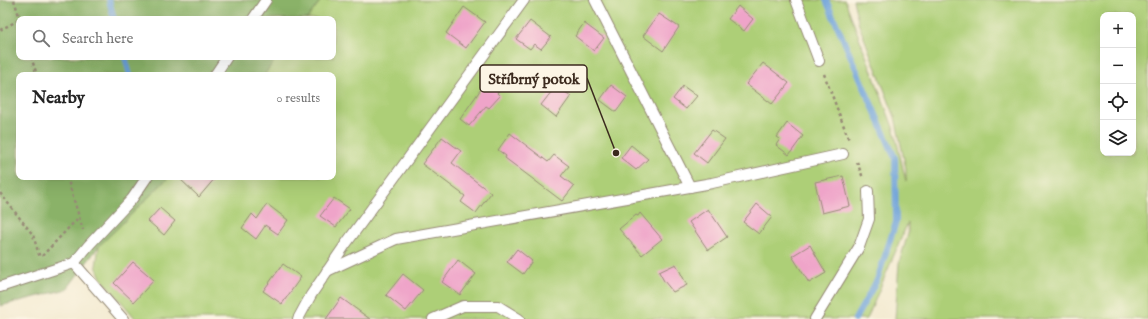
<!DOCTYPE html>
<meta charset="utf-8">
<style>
:root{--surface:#fff;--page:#f6f6f6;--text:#222;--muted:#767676;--line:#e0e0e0}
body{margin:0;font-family:"IM FELL English",serif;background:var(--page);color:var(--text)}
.controls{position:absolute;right:12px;top:12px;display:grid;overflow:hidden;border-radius:8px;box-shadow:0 4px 16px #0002}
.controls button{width:36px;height:36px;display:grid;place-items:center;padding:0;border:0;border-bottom:1px solid var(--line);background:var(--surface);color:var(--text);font:20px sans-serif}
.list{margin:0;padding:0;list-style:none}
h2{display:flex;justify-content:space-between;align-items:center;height:52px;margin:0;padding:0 16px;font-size:17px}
h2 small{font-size:13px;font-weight:400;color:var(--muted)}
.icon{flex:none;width:22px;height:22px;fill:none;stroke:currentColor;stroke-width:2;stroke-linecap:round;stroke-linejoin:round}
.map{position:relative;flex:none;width:1148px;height:319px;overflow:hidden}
.search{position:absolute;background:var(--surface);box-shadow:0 4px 16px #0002;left:16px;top:16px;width:320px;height:44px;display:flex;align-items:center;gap:10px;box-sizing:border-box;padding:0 14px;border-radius:8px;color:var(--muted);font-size:15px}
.panel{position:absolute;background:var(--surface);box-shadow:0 4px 16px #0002;left:16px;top:72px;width:320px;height:108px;border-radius:8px}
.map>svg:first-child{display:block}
.green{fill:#adcf77;stroke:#747c4a;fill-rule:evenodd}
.forest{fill:#8ab268;stroke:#626e43}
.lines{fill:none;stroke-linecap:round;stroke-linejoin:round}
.stream{stroke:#6ca1d9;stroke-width:6}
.building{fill:#efa4c9}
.lane-casing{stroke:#968a76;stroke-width:12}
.path{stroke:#968a76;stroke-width:2.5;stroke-dasharray:3 3;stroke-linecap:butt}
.lane{stroke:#fff;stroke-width:10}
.leader{fill:none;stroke:#3b2a1e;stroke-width:1.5}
.callout-dot{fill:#3b2a1e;stroke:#fcf5e5;stroke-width:1.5}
.callout{fill:#fcf5e5;stroke:#3b2a1e;stroke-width:1.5}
.callout-label{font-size:15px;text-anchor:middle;font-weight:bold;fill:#3b2a1e}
</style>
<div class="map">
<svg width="1148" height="319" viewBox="0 0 1148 319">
<rect width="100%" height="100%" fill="#fcf5e5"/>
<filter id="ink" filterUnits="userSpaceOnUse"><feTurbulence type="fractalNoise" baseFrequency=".025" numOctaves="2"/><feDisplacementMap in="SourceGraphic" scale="8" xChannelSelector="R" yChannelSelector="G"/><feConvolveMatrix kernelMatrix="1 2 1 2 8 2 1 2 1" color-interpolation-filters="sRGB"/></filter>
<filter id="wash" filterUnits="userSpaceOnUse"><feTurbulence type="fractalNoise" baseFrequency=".012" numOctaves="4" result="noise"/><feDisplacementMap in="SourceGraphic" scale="16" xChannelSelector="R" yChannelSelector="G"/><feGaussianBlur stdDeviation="0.9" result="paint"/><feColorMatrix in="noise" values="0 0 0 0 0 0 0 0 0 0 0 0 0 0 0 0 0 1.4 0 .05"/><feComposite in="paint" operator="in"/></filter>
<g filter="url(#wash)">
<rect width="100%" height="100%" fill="#f2e9ce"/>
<path class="green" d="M321,0h524l49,130 12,51v-12l-11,-52 -36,-92 -6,-25h295v319h-253l4,-56 9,-29v-12l-41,97h-731l-35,-41 -5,-12 3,-20 70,-69h164v-102h-69l13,-18h56v-38h-26zM1103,15h30v138h-30z"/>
<polygon class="forest" points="0,0 321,0 307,19 19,19 19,57 277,57 264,75 19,75 19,177 169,177 99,246 67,289 0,306"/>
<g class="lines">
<g class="stream">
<polyline points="109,0 114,19"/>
<polyline points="826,0 895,158 896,222 877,280 855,319"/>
<polyline points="125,57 130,75"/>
</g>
</g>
<g id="blocks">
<g class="building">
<polygon points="738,6 753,19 744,31 728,19"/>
<polygon points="464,7 485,22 466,48 446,33"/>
<polygon points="659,14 679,27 663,51 643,36"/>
<polygon points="530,21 551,37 541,49 534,44 530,49 516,39"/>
<polygon points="584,23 604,38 594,51 575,36"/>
<polygon points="763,63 789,83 772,104 746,84"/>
<polygon points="490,76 503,86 497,93 500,96 489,108 486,106 469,126 460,119"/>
<polygon points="611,85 627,97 616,112 600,100"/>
<polygon points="556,86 571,96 556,117 541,105"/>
<polygon points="683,86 697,96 686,109 673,99"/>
<polygon points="787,123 803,136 789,155 776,145 780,139 777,137"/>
<polygon points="712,130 725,139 707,163 694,153"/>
<polygon points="510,133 548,162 554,155 569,166 561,176 574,186 562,201 505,158 506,156 498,150"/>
<polygon points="442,137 461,151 452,163 491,193 476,213 461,202 465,196 422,164"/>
<polygon points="631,145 648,159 636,170 621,158"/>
<polygon points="843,176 850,206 822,213 815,182"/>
<polygon points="178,177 216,177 199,197"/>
<polygon points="334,198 350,209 336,227 320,216"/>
<polygon points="267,204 288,220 278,234 265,225 265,226 256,239 242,228 252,214 257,219"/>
<polygon points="757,204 772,217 759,234 743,222"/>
<polygon points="160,208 175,221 164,235 148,221"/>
<polygon points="708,209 727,237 708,250 689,222"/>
<polygon points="640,213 662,239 642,255 619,229 636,215 638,216"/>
<polygon points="810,245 826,273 809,283 792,256"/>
<polygon points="517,249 532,261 523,274 507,262"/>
<polygon points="458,260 476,274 460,295 442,282"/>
<polygon points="133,262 154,280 134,302 114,283"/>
<polygon points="283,264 301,277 282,304 263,291"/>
<polygon points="676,264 687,285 673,292 664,281 659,272"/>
<polygon points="403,274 423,290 406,311 386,295"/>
<polygon points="341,298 370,319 326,319"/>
</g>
</g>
</g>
<g filter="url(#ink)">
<use href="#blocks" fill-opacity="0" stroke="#968a76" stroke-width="1"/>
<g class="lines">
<g class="lane-casing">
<g id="lane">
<polyline points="595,0 690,187"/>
<polyline points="796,0 819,61"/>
<polyline points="253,19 266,0"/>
<polyline points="215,75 227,57"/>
<polyline points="74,263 123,319"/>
<polyline points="327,271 396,239 712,183 843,154"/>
<polyline points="0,287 74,263 88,246 132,199 147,177"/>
<polyline points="298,319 311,295 345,245 524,0"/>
<polyline points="433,319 463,306 498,306 519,319"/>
<polyline points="815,319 859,247 869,219 868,191"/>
</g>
</g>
<g class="path">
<polyline points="14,0 20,19"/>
<polyline points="0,30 19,20"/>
<polyline points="31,57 37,75"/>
<polyline points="824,74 849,140"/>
<polyline points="857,162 863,178"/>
<polyline points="67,177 83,230"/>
<polyline points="0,193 33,235 40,258"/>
<polyline points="42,256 79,217"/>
</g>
<use href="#lane" class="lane"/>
</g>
</g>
<path class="leader" d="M616 153L587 78"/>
<circle class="callout-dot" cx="616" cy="153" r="4"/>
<rect class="callout" x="480" y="65" width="107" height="27" rx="4"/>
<g class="callout-label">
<text x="534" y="84">Stříbrný potok</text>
</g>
</svg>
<div class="controls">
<button>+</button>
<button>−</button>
<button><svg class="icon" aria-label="locate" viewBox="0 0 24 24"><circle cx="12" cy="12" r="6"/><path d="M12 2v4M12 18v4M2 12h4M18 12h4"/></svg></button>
<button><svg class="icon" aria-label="layers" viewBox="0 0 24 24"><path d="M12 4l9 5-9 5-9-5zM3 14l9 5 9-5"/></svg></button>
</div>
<div class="search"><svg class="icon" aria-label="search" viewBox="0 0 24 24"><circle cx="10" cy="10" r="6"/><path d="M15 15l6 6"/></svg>Search here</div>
<section class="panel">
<h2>Nearby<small>0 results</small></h2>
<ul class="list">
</ul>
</section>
</div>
